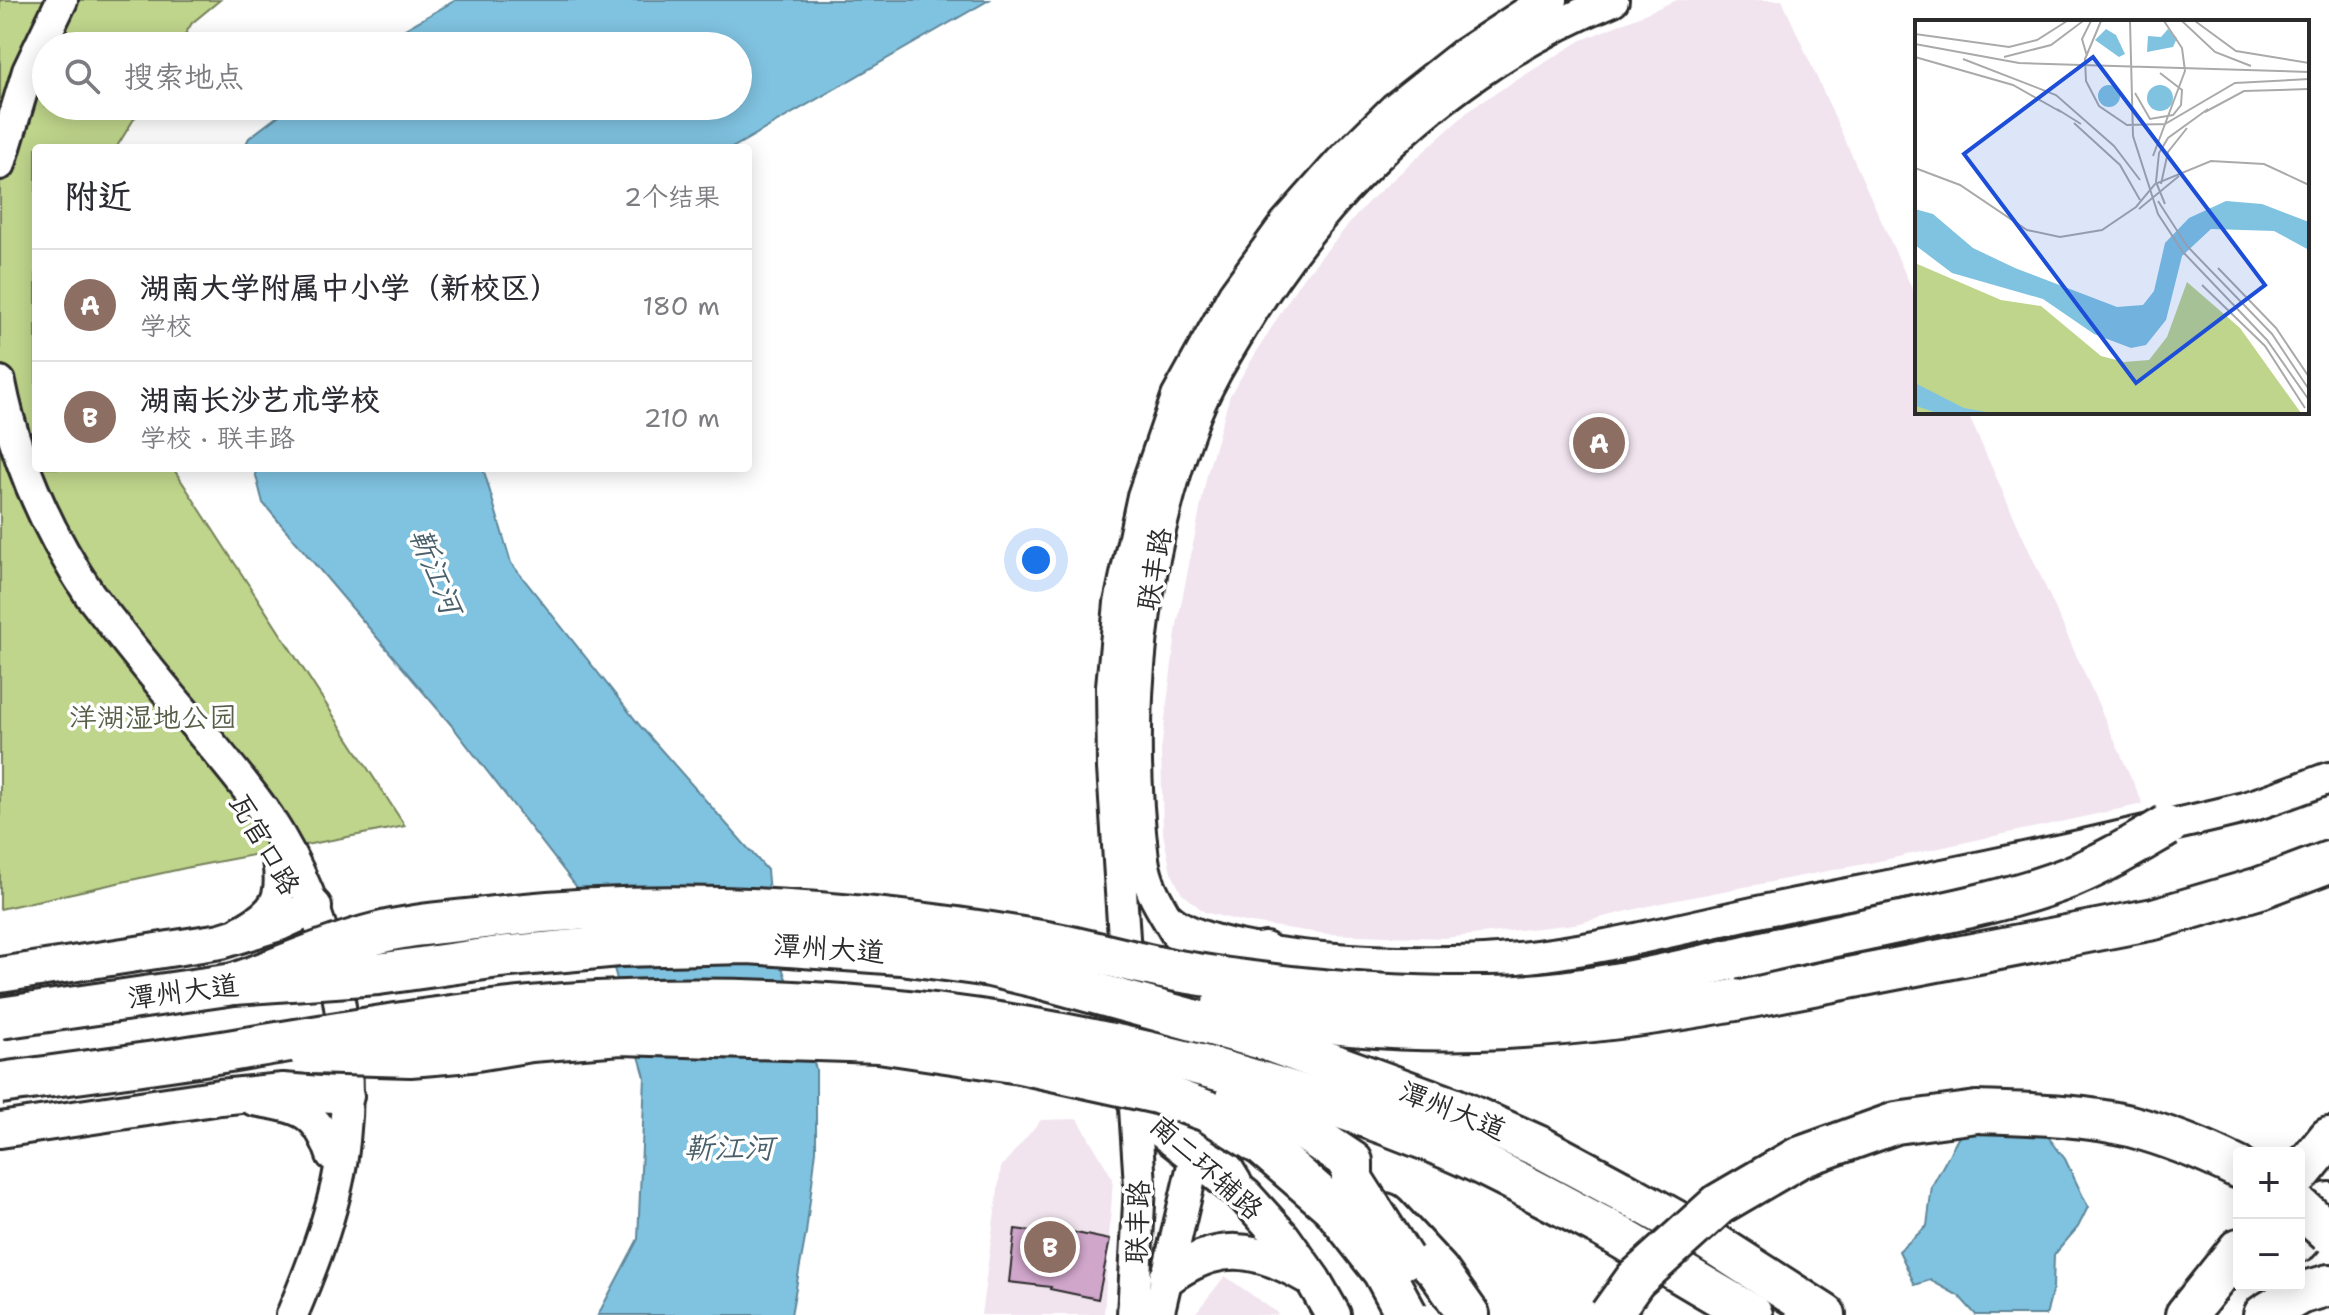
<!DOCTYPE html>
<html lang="zh">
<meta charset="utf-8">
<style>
:root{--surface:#fff;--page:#f2f2f3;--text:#2b2b33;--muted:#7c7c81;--line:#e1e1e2;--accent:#c8321e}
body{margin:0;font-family:"Shantell Sans","LXGW WenKai TC",sans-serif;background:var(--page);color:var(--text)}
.controls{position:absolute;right:24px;bottom:24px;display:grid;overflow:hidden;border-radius:8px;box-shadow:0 4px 20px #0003}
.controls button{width:72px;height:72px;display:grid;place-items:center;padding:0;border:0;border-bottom:2px solid var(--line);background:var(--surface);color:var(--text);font:40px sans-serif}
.you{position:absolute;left:1036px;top:560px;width:28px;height:28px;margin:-20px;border:6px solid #fff;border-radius:50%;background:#1a73e8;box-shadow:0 0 0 12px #1a73e833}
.badge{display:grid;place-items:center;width:52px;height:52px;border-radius:50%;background:var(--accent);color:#fff;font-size:26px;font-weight:700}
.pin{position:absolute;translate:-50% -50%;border:4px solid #fff;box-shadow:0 2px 8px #0006}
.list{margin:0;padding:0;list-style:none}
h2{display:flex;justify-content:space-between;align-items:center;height:104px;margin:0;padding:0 32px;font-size:34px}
h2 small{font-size:26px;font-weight:400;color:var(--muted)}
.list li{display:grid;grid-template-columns:52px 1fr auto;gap:24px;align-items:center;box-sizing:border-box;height:112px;padding:0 32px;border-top:2px solid var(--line)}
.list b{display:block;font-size:30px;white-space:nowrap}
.list p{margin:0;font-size:26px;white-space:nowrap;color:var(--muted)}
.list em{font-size:26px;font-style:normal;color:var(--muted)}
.icon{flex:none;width:44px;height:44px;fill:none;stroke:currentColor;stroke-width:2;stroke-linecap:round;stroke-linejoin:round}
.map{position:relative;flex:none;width:2329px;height:1315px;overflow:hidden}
.search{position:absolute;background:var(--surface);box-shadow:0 4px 20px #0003;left:32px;top:32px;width:720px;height:88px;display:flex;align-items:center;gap:20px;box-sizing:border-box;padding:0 28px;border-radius:44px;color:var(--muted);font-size:30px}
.panel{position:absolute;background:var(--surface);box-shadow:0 4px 20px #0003;left:32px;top:144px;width:720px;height:328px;border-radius:8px}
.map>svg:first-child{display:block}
.built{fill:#f1e4ef}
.green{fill:#bfd58b;stroke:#75805b;stroke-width:2}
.water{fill:#80c3e1;stroke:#5e8698;stroke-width:2}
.building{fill:#d0a6cb;stroke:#2b2b2b;stroke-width:2}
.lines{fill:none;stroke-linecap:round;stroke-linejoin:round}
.secondary-casing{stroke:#2b2b2b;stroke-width:36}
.primary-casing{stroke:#2b2b2b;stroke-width:40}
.highway-casing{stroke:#2b2b2b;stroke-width:46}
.secondary{stroke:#fff;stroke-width:30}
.primary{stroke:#fff;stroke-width:34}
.highway{stroke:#fff;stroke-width:40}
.highway-bridge-casing{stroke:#2b2b2b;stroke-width:46;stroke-linecap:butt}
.highway-bridge{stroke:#fff;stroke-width:40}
.labels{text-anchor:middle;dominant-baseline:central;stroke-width:7;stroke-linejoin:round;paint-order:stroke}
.street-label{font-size:28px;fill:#2b2b2b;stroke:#fff}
.park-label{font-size:28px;fill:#575e48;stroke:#fff}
.water-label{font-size:30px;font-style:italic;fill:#49606b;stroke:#fff}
.inset-road{fill:none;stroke:#aaa;stroke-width:2}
.view{fill:#1d4ed8;fill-opacity:0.15;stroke:#1d4ed8;stroke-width:4}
.inset-edge{fill:none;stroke:#2b2b2b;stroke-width:4}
</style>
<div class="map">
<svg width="2329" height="1315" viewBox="0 0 2329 1315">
<rect width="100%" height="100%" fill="#fff"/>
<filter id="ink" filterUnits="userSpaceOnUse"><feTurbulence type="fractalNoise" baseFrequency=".0125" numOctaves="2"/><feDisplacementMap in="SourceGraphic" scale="16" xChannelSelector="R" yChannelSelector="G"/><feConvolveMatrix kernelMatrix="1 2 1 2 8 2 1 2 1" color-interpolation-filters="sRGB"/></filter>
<g filter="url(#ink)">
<g class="built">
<polygon points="1677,0 1782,0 1917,300 1917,412 1967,412 2143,804 1870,863 1661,903 1575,924 1444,938 1327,934 1244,922 1204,912 1181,892 1171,872 1163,834 1161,750 1177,625 1207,474 1230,395 1299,283 1367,203 1473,107 1580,41"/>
<polygon points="1078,1119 1113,1179 1104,1315 981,1315 1001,1167 1041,1120"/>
<polygon points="1225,1276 1276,1312 1278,1315 1194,1315"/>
</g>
<polygon class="green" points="0,0 220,0 192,23 178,46 46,46 46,106 142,106 116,148 36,148 36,468 173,468 405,826 190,867 0,909"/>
<g class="water">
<polygon points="456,0 989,0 732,148 244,148 249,138 291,106 738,106 738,46 375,46"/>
<polygon points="254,468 483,468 511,563 641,727 767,870 773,940 816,1069 816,1150 806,1233 791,1315 598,1315 638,1239 645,1077 599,916 453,727 263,503"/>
<polygon points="2036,1121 2065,1159 2088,1207 2078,1227 2054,1255 2053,1288 2047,1312 2045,1315 1976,1315 1959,1296 1930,1280 1915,1285 1899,1251 1927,1226 1932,1186 1962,1131"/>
</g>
<polygon class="building" points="1015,1229 1061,1235 1062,1230 1110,1240 1098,1299 1050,1289 1051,1287 1009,1282"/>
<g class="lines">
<g class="secondary-casing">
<g id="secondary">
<polyline points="0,164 28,71 62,0"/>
<path d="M0,382c15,77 46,147 90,213 31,40 62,79 95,118 28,34 58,67 83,104 61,94 88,213 76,324 -6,60 -29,119 -52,174"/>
<path d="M1168,918c49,45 261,48 330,42 103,-8 202,-37 303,-57 105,-20 209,-41 313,-65 43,-10 87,-19 130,-30 28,-8 57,-20 85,-30"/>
<path d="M241,931c35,-19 43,-32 37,-71"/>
<path d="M1200,1042c-2,-26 0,-57 -10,-81 -14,-36 -42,-62 -47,-102 -18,-144 -2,-297 48,-433 12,-35 33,-69 52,-100 86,-143 215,-263 370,-326"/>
<path d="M254,1100c45,8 62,9 78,55"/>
<polyline points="1133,1315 1140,1185 1113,768 1112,686 1120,603 1143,496 1177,397 1234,294 1285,224 1340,162 1395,108 1462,55 1524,14 1552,0"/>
<polyline points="1158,1315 1195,1157 1201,1090"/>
</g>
</g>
<g class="primary-casing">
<g id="primary">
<polyline points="0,975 221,941 279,923 314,907"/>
<polyline points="1134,1099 1163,1131 1245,1196 1283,1238 1313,1280 1333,1315"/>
<polyline points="0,1130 220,1097 283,1091 346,1096"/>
<path d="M1234,1183l-19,-31 1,-161c8,-26 23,-38 49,-41"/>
<path d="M1167,1278c50,-37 88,-32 140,-2"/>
</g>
</g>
<g class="highway-casing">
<g id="highway">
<polyline points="1735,1000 2154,919 2260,888 2329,862"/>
<path d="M1977,1112c51,2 103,2 153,14 38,10 75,25 109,42"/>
<polyline points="2299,1175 2329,1138"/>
<polyline points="1620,1190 1699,1234 1825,1315"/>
<polyline points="1385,1214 1438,1271 1469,1315"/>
<polyline points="1603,1227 1752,1315"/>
<polyline points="2299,1241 2329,1203"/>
<polyline points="2186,1315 2239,1249"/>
<polyline points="2264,1315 2299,1294 2329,1285"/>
</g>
</g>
<use href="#secondary" class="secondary"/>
<use href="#primary" class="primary"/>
<use href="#highway" class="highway"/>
<g class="highway-bridge-casing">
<g id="highway-bridge">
<path d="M234,984c47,-16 93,-38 141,-50 37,-10 79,-12 118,-17 184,-21 371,-7 553,25 43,8 84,20 126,28 104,18 211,28 317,27 112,-1 231,-37 341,-60 76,-17 169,-32 241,-60 34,-14 65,-33 96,-51"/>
<path d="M1223,1004c168,41 344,27 512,-4"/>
<polyline points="0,1018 234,984 378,974 499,957 619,946 748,943 901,954 990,966 1036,977 1266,1040 1453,1108 1540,1147 1620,1190"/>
<polyline points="310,1053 410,1056 470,1051 531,1041 621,1034 879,1042 1020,1063 1157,1093 1207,1111 1263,1146 1332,1206 1383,1271 1407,1315"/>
<path d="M0,1083c82,-11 164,-21 246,-35 106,-17 212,-36 319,-44 295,-20 593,28 867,138 59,24 115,56 171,85"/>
<polyline points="1237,1097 1289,1120 1352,1162 1352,1179 1403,1259"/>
<polyline points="2299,1206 2329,1233"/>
<polyline points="1610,1315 1635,1280 1719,1204 1798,1158 1896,1123 1977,1112"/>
</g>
</g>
<use href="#highway-bridge" class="highway-bridge"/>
</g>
</g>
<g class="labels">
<g class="street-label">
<text transform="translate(1154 569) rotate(-80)">联丰路</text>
<text transform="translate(265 844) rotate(60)">瓦官口路</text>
<text transform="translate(829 948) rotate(4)">潭州大道</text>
<text transform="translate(183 991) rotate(-7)">潭州大道</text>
<text transform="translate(1453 1110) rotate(22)">潭州大道</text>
<text transform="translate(1207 1167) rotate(42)">南二环辅路</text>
<text transform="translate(1137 1222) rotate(-88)">联丰路</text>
</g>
<g class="park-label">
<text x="153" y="717">洋湖湿地公园</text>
</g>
<g class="water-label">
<text transform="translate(436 571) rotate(68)">靳江河</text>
<text x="729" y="1147">靳江河</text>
</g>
</g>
<g transform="translate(1915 20)">
<rect width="394" height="394" fill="#fff"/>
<path d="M0,243l86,37 40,6 60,50 23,6 25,-2 18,-23 20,-55 53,46 61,85h-386z" fill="#bfd58b"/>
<path d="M191,9l10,6 9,19 -6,3 -24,-17zM253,9l9,9 -4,9 -26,5 1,-16 13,1zM232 78a13 13 0 1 1 26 0a13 13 0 1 1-26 0ZM183 76a11 11 0 1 1 22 0a11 11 0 1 1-22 0ZM311,181l36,3 47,18v28l-35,-19 -63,-2 -29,27 -16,64 -20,25 -15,3 -37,-14 -51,-35 -91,-26 -37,-28v-36l18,5 40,34 42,20 102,39 26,-2 11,-14 11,-48 24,-25zM0,363l49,25 28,5h-55l-21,-7z" fill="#80c3e1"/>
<path class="inset-road" d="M186,1l-16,38 1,22 13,25 28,19 38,-1 70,-41 74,-4M215,1l3,115 25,78 25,38 84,88 42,60M267,1l33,31 36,14M280,1l41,30 73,12M0,14l94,13 28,-7 30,-19M0,24l104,19 290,9M172,36l-5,-17 9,-18M0,37l98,28 48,27M89,37l47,-12 32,-24M48,39l93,36 58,51 26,34M220,73l15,26 23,-4 8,-10 1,-15 -22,-17M142,89l24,15M290,92l39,-21 65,-2M159,103l46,42 20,35M238,136l32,-85 -3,-23 -18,-27M0,148l45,17 67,45 33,7 42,-7 34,-23 19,-23 56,-23 53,3 45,21M246,164l7,-32 19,-24M243,181l29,45 85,88 36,54M250,184l-9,-22 3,-29 9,-15 40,-29M224,189l40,-33M303,248l58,60 33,49M287,265l63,61 40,62"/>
<path class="view" d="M178,37l172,228 -129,98 -172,-229z"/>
<rect width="394" height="394" class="inset-edge"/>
</g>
</svg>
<div class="controls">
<button>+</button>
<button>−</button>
</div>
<div class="you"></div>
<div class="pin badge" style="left:1599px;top:443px;background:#8d6e63">A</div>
<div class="pin badge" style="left:1050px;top:1247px;background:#8d6e63">B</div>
<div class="search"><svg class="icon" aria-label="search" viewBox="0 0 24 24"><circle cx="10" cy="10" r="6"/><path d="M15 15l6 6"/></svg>搜索地点</div>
<section class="panel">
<h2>附近<small>2个结果</small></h2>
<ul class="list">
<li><span class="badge" style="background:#8d6e63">A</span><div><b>湖南大学附属中小学（新校区）</b><p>学校</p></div><em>180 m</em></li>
<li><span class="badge" style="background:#8d6e63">B</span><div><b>湖南长沙艺术学校</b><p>学校 · 联丰路</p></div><em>210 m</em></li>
</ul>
</section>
</div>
